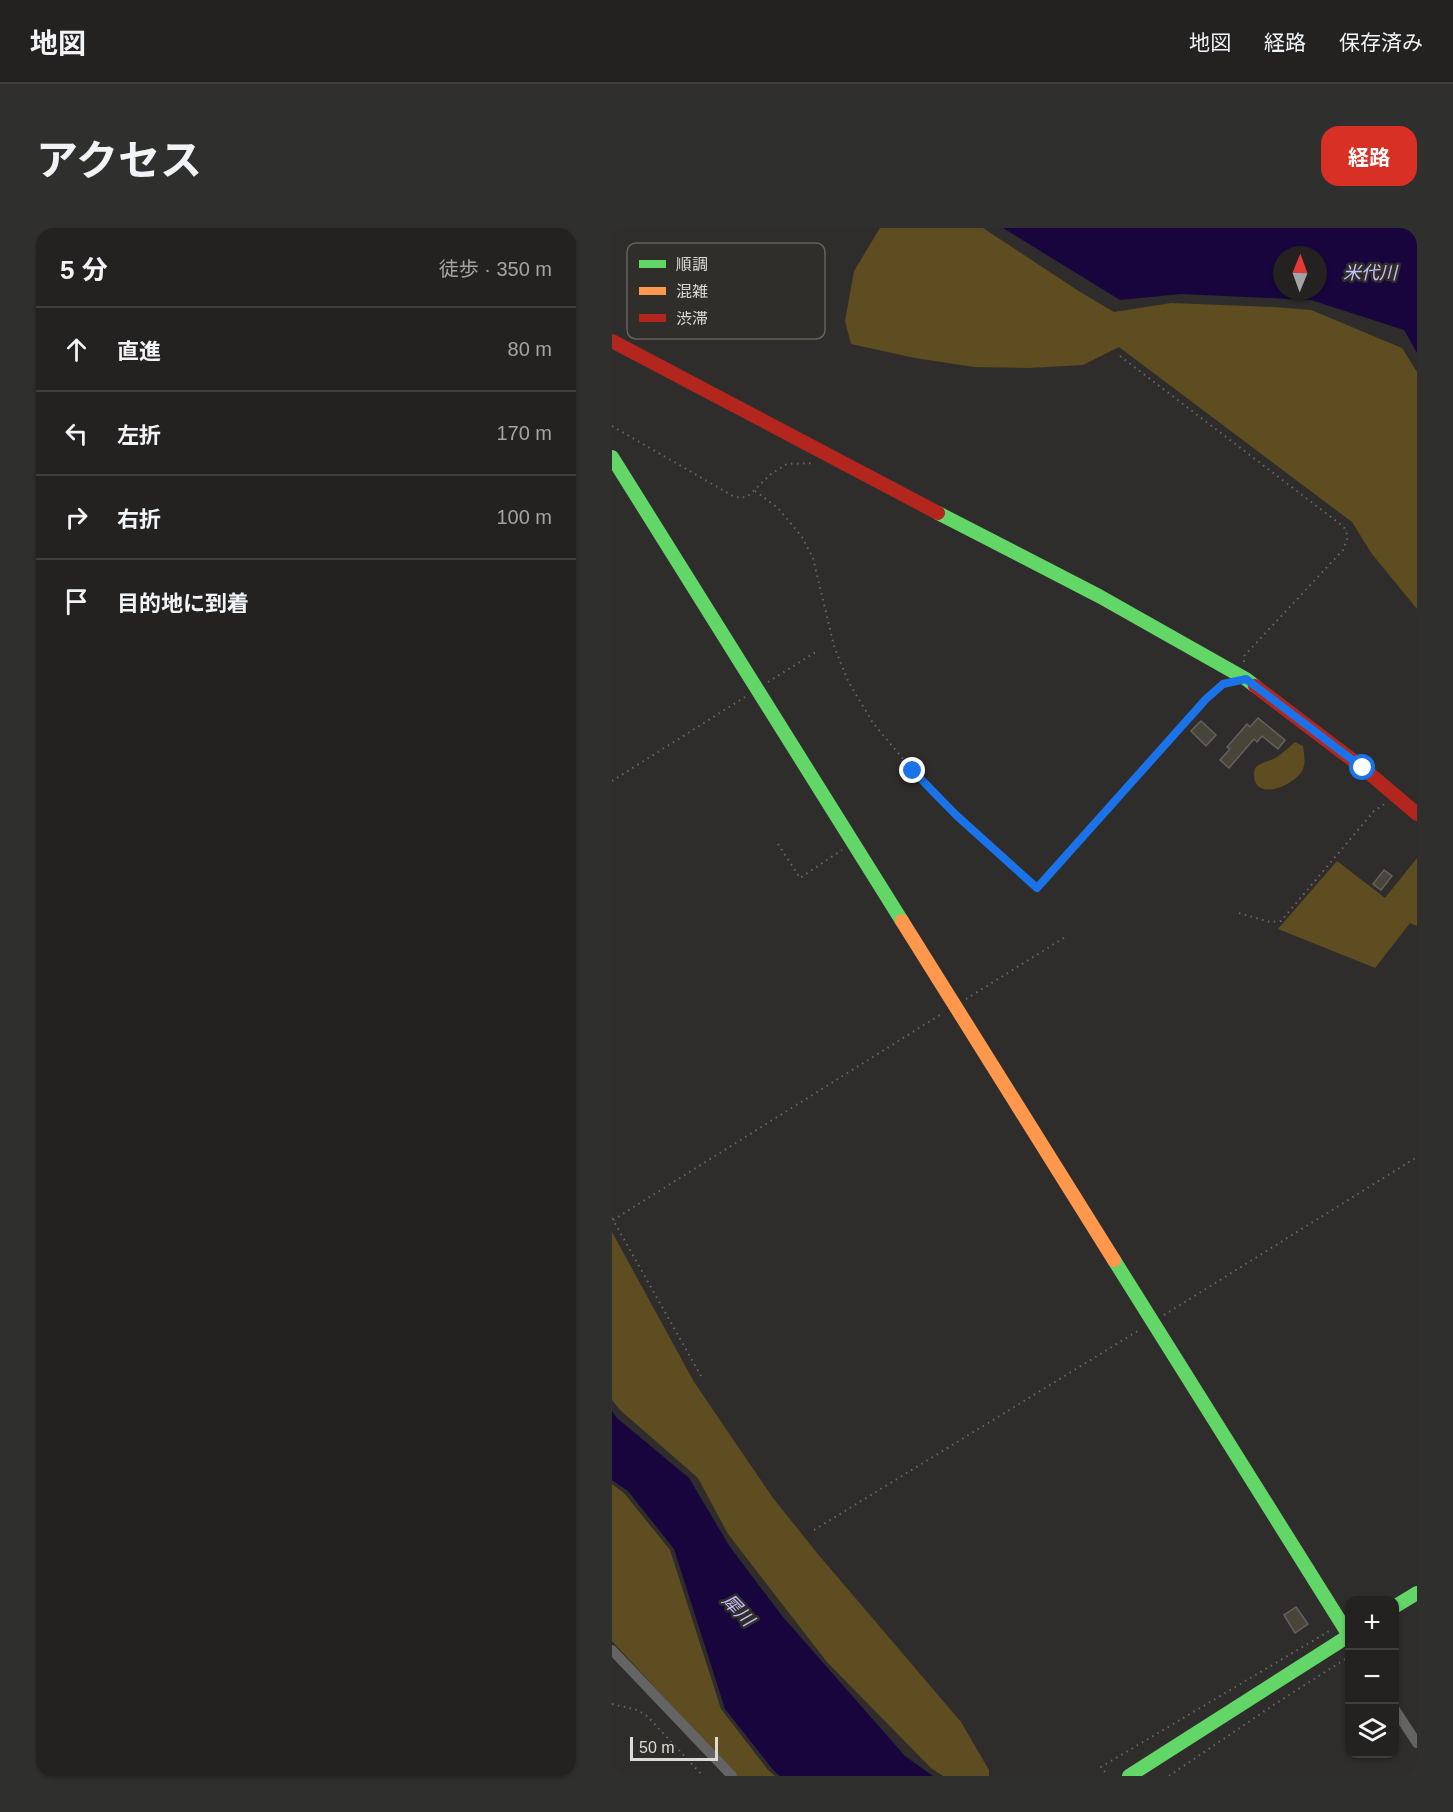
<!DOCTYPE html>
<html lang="ja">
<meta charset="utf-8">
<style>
:root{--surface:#232220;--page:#2f2f2d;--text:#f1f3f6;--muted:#a3a4a5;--line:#403f3e;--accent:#d93025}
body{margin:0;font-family:Helvetica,"Noto Sans JP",sans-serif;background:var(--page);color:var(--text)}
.controls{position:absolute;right:18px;bottom:18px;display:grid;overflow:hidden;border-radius:12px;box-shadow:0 2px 4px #0004}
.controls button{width:54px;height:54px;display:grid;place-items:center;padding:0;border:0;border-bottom:2px solid var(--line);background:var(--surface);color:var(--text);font:30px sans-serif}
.compass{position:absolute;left:661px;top:18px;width:54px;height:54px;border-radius:50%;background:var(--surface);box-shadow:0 2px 4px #0004;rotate:1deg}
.scale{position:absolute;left:18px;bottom:15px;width:88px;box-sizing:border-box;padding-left:6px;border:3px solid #dcdad8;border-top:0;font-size:16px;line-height:21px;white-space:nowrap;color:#dcdad8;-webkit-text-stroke:4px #302e2a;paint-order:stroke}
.stop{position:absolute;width:18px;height:18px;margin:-14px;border:4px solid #1a73e8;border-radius:50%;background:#fff}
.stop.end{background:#1a73e8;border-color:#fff;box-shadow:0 2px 6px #0008}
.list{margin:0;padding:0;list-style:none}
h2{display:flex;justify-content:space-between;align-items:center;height:78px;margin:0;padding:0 24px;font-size:26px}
h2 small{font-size:20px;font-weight:400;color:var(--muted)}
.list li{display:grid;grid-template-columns:39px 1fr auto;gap:18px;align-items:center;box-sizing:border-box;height:84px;padding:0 24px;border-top:2px solid var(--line)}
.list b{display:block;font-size:22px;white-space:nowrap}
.list em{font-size:20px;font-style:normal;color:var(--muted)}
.icon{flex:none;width:33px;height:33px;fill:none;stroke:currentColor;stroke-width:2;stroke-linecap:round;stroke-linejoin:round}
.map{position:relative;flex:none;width:805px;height:1548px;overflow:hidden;border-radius:18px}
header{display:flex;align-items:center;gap:36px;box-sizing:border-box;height:84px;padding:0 30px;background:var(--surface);border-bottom:2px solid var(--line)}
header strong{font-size:28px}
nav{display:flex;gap:33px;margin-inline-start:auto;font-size:21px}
.intro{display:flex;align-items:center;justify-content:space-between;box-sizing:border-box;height:144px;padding:0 36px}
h1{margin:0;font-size:42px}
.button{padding:15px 27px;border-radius:18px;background:var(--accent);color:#fff;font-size:21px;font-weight:700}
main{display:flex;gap:36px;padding:0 36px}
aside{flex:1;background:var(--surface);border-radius:18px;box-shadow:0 2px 4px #0004}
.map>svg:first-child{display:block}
.green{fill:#5e4d21}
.water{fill:#19053d;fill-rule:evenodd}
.building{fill:#484437;stroke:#636260;stroke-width:1.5}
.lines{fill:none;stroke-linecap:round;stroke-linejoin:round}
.path{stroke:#696867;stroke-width:2;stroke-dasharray:1.5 4.5;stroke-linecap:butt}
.street{stroke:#656464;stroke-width:10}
.fast{stroke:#63d668;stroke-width:14}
.slow{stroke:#ff974d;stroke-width:14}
.jam{stroke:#b3261e;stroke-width:14}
.route{stroke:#1a73e8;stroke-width:8}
.labels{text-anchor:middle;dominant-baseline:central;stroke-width:5;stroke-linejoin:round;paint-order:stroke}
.water-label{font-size:18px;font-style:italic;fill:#c7c0fa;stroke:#302e2a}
.key{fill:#302e2a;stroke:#64625e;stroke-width:1.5}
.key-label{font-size:16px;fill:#dcdad8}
</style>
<header>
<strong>地図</strong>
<nav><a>地図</a><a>経路</a><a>保存済み</a></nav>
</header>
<div class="intro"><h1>アクセス</h1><a class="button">経路</a></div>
<main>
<aside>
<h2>5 分<small>徒歩 · 350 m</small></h2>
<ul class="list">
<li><svg class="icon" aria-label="ahead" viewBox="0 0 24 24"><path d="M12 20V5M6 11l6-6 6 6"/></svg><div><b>直進</b></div><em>80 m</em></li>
<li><svg class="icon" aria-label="left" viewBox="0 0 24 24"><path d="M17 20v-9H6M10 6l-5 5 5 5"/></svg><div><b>左折</b></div><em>170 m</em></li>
<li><svg class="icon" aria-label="right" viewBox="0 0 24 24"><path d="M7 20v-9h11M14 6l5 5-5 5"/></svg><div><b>右折</b></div><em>100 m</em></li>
<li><svg class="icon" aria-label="arrive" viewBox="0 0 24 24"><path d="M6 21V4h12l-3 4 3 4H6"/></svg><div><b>目的地に到着</b></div></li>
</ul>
</aside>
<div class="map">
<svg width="805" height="1548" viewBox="0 0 805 1548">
<rect width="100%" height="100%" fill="#2f2d2b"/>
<g class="green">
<polygon points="268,0 371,0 465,62 502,84 559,75 662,79 699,82 790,120 805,144 805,381 760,326 740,294 507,119 471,137 417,140 362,139 303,130 239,116 233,93 242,43"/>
<path d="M683,514l8,4c1,8 3,16 0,23 -6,15 -47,34 -49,7 0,-3 0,-7 2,-9 5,-5 15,-6 21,-10 6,-4 12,-10 18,-15z"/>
<polygon points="805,630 805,698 798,695 763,740 666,701 725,633 773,670"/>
<polygon points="0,1004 82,1154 161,1270 205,1325 349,1494 377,1542 377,1548 331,1548 319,1540 215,1434 116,1306 86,1250 8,1182 0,1172"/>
<polygon points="0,1256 12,1265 58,1322 109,1481 156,1542 163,1548 125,1548 0,1413"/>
</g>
<g class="water">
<path d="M391,0h414v125l-13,-23 -93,-30 -130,-6 -61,6zM670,27h36v36h-36z"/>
<polygon points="0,1183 5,1190 77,1250 118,1319 171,1389 293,1528 321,1548 168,1548 162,1543 113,1481 62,1321 16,1263 0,1252"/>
</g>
<g class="building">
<polygon points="646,490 673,512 666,521 650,508 645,514 642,511 617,540 608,532 618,521 615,519 635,496 638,499"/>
<polygon points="589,493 604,507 594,518 579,503"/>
<polygon points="772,642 780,648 769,662 761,656"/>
<polygon points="684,1379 696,1396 683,1405 672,1387"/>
</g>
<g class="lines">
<g class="path">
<polyline points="508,128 732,299 736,309 731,322 632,428 632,435"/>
<polyline points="0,198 121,268 129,270 136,268 159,246 175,236 202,235"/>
<polyline points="143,263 166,280 190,309 201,330 222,418 236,453 261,495 301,543 343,587 425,660 594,471 611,456 615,455"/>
<polyline points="156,454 207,422"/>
<polyline points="0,553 133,469"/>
<polyline points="166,616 188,650 230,622"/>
<polyline points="627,685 658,694 669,693 762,583 774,575"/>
<polyline points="354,771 455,708"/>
<polyline points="0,990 89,1148"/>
<polyline points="1,992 331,785"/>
<polyline points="552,1087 805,929"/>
<polyline points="202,1302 529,1101"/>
<polyline points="0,1476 25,1482 35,1488 91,1548"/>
<polyline points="493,1544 489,1539 719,1402"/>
<polyline points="557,1548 663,1476 738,1428"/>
</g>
<g class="street">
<polyline points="0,1422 120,1548"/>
<polyline points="782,1480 805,1515"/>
</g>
<g class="fast">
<polyline points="0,229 290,693"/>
<polyline points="326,285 487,368 634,451 643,458"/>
<polyline points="502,1032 738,1409"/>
<polyline points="782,1379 805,1365"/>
<polyline points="517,1548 738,1407"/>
</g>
<polyline class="slow" points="290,693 502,1032"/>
<g class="jam">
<polyline points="0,113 326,285"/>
<polyline points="643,458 751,540 805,586"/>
</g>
</g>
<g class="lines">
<polyline class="route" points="301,543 344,587 425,660 594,471 611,456 634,451 751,540"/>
</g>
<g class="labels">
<g class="water-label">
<text x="758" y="45">米代川</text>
<text transform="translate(126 1382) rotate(46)">犀川</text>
</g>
</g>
<rect x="15" y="15" width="198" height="96" rx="9" class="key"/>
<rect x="27" y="32" width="27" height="8" fill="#63d668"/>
<rect x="27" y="59" width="27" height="8" fill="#ff974d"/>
<rect x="27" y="86" width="27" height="8" fill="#b3261e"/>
<g class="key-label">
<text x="64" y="42">順調</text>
<text x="64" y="69">混雑</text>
<text x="64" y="96">渋滞</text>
</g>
</svg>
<div class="controls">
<button>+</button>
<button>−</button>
<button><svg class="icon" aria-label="layers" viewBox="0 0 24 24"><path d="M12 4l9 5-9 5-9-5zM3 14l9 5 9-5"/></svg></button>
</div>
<svg class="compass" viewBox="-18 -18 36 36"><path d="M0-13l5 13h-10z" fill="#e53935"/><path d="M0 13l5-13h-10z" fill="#a3a4a5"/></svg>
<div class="scale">50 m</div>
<div class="stop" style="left:751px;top:540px"></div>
<div class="stop end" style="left:301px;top:543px"></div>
</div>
</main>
